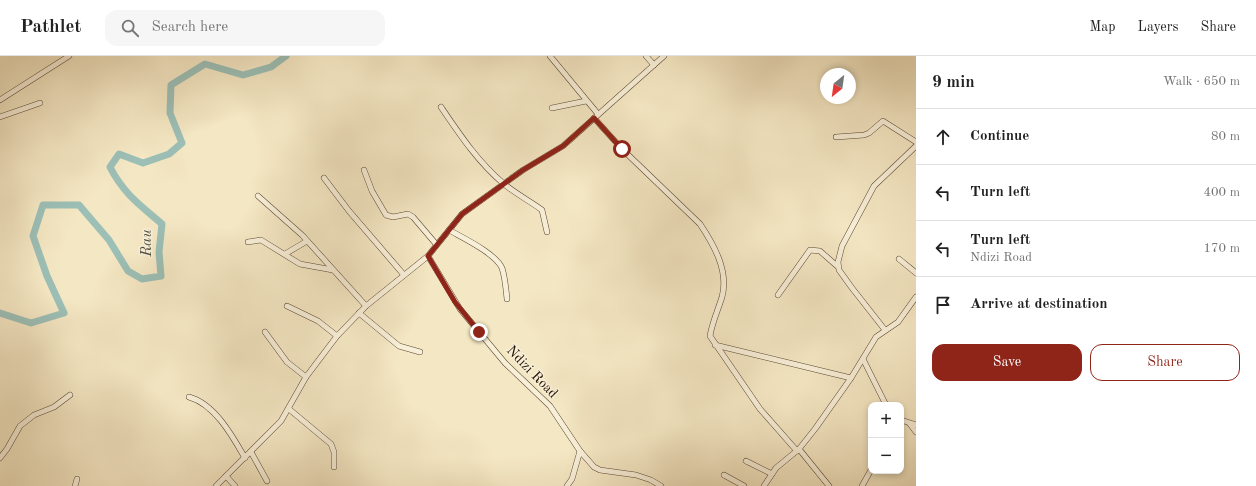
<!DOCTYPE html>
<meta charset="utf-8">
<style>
:root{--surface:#fff;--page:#f6f6f6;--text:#222;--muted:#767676;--line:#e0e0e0;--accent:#8f2418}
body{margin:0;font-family:"Old Standard TT",serif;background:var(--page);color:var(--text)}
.controls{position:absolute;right:12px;bottom:12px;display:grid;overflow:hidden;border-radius:8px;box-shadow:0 2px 6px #0003}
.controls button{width:36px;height:36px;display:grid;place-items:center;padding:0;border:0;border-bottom:1px solid var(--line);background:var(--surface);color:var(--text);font:20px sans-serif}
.compass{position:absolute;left:820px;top:12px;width:36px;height:36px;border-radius:50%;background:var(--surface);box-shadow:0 2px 6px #0003;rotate:209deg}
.stop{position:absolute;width:12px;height:12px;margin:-9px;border:3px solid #8f2418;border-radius:50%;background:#fff}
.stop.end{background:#8f2418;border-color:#fff;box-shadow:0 1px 4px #0008}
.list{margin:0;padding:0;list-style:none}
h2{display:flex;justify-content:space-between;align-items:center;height:52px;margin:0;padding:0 16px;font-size:17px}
h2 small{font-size:13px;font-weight:400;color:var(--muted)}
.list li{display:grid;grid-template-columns:26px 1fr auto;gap:12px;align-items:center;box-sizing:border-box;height:56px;padding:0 16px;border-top:1px solid var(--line)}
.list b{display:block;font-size:15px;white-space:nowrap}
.list p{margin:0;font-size:13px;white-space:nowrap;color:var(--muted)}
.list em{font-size:13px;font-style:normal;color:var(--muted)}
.actions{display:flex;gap:8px;padding:12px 16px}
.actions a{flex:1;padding:9px 0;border:1px solid var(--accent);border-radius:12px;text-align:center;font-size:14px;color:var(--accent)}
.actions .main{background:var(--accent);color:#fff}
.icon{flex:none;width:22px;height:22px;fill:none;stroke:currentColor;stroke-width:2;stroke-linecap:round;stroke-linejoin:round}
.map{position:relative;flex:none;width:916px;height:430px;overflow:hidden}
header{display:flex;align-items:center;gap:24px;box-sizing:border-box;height:56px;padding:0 20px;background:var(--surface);border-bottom:1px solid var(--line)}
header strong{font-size:19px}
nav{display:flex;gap:22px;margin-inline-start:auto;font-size:14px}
.search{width:280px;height:36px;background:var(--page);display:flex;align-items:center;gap:10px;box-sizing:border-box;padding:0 14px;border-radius:12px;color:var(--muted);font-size:15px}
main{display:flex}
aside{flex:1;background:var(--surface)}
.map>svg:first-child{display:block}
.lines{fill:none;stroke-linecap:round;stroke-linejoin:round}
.river{stroke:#9cbfb6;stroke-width:7}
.minor-casing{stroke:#594731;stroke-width:6}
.minor{stroke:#f8efd8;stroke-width:5}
.route{stroke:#8f2418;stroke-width:5}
.labels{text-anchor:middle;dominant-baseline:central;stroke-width:3;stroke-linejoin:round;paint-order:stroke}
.street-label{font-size:14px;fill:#251200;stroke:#f8efd8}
.water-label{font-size:15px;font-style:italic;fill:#4f4f40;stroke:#f8efd8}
</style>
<header>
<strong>Pathlet</strong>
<div class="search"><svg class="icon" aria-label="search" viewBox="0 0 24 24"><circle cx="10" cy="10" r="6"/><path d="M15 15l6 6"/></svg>Search here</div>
<nav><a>Map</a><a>Layers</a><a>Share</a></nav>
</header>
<main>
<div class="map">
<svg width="916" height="430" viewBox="0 0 916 430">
<rect width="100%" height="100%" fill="#f4e7c3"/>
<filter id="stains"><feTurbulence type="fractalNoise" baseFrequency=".005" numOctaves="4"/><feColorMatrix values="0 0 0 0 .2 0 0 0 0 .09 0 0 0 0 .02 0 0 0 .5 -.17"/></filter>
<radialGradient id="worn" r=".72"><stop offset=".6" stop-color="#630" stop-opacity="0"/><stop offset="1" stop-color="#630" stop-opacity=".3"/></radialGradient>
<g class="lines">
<path class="river" d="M0,257l31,10 33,-10 -17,-37 -14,-40 10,-31h36l30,35 19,31 14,8 19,-3 -2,-24 3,-28c-22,-19 -39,-31 -52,-57l9,-13 24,9 26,-9 13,-11 -12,-30 1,-28 34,-21 38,11 28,-8 15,-11"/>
<g class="minor-casing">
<g id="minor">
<polyline points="550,0 598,58"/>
<polyline points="646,0 654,9"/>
<polyline points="0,44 69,0"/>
<path d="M441,51c19,28 37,55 63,77 12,10 26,17 38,26l5,22"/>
<polyline points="552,52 586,45"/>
<polyline points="0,61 40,47"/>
<path d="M594,62l28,31 78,75c14,21 29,47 22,73 -4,13 -10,26 -12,39l50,73 37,42"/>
<polyline points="836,81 864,79 869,77 883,65 916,86"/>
<polyline points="364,114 372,135 386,159 393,161 408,158 413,161 436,188"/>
<polyline points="324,122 349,155 404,219"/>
<polyline points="258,140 302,179 366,250"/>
<path d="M449,174c14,8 46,23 53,38 3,9 4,21 5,31"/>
<polyline points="248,186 261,184 300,208 333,214"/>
<polyline points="285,198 307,185"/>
<polyline points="428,200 460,253 505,307 550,350 580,395 594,411 600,414 636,419 651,424 661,430"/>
<polyline points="899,203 916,217"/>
<polyline points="778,239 810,194 820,195 837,210"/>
<polyline points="287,250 318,265 337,280"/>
<polyline points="359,257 399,290 420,296"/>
<polyline points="885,274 852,232 839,214 838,206 842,190 874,130 916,90"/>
<polyline points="265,276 287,306 306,321"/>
<polyline points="715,289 851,322"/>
<polyline points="863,303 886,349"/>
<path d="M189,341c26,7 44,40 56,61"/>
<polyline points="289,353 331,388 334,396 334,411"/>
<polyline points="901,364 916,369"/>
<polyline points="910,368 916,376"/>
<polyline points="799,393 829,430"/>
<polyline points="251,396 267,425"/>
<polyline points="0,402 7,393 20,370 34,359 54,351 70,339"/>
<polyline points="746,405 772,418"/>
<polyline points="724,419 744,430"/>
<polyline points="226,420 235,430"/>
<polyline points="75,430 77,423"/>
<polyline points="216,430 281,365 306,321 337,280 366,250 428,200 462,158 523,114 563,90 664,0"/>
<polyline points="567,430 572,423 580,395"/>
<polyline points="764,430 776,412 799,393 815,373 851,322 876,281 898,266 916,241"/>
<polyline points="862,430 871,414"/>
</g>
</g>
<use href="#minor" class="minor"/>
</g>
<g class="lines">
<polyline class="route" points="479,276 455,246 428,200 462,158 523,114 563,90 594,62 622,93"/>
</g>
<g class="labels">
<g class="street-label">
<text transform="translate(532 316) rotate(46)">Ndizi Road</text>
</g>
<g class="water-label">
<text transform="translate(147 187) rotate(-90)">Rau</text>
</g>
</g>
<rect width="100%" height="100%" filter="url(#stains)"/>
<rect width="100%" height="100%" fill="url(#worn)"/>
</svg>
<div class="controls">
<button>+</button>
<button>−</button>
</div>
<svg class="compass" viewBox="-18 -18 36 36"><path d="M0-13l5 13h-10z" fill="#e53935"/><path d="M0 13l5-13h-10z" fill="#767676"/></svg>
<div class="stop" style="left:622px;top:93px"></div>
<div class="stop end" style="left:479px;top:276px"></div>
</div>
<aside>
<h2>9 min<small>Walk · 650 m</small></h2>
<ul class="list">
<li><svg class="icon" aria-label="ahead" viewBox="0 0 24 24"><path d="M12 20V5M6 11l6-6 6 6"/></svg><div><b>Continue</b></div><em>80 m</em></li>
<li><svg class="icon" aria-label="left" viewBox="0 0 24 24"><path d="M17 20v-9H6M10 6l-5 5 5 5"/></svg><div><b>Turn left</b></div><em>400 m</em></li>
<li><svg class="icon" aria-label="left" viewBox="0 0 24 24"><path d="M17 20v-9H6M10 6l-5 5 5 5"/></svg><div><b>Turn left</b><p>Ndizi Road</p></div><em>170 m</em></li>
<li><svg class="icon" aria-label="arrive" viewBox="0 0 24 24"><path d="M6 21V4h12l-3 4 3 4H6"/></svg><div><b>Arrive at destination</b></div></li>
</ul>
<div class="actions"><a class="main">Save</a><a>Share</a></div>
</aside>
</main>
